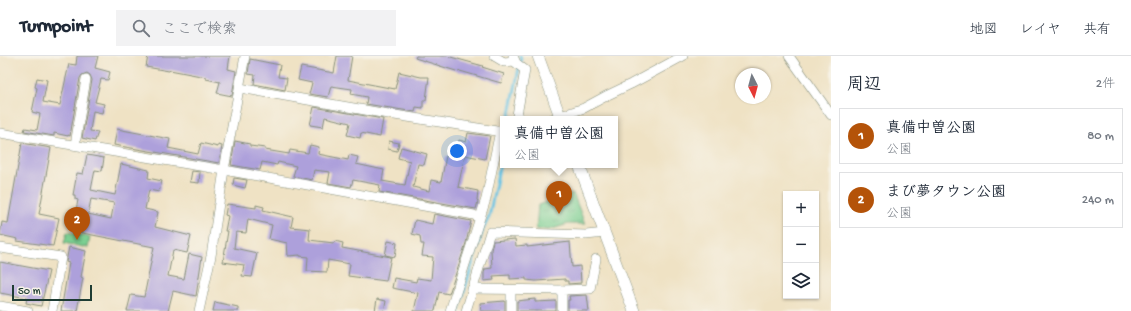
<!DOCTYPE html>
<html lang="ja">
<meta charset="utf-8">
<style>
:root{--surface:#fff;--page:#f2f2f3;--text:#1f2937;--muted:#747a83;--line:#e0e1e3;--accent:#b45309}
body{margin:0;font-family:"Gochi Hand","Klee One",sans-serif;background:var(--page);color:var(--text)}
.controls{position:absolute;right:12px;bottom:12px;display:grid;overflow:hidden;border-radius:0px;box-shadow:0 1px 3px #0004}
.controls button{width:36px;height:36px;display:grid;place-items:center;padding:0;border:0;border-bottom:1px solid var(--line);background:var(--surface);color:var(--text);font:20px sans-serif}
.compass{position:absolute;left:735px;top:12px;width:36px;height:36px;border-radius:50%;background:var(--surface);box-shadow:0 1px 3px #0004;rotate:174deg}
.scale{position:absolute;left:12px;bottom:10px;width:80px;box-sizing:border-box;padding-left:4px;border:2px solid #1f3d34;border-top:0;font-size:11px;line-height:14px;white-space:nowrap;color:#1f3d34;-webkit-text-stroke:3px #f7f3e8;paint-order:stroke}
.you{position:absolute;left:457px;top:95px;width:14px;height:14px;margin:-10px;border:3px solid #fff;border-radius:50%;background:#1a73e8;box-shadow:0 0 0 6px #1a73e833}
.badge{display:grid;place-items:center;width:26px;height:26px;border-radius:50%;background:var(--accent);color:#fff;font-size:13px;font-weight:700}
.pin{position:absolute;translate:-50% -33px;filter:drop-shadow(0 1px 2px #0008)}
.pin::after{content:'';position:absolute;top:21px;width:14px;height:12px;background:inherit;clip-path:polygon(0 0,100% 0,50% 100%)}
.popup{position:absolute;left:500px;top:60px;width:118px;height:52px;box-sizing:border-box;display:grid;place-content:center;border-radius:0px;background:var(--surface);filter:drop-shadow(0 1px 3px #0005);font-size:13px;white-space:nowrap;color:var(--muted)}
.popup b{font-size:15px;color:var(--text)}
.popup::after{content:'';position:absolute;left:50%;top:100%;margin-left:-8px;border:8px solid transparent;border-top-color:var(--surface)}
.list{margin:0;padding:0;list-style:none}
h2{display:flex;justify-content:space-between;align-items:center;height:52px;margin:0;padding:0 16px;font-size:17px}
h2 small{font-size:13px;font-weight:400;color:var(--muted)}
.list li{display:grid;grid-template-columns:26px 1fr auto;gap:12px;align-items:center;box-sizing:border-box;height:56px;margin:0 8px 8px;padding:0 8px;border:1px solid var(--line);border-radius:0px}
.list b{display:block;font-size:15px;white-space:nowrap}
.list p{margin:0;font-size:13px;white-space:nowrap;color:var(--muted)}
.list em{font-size:13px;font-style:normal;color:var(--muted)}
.icon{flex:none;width:22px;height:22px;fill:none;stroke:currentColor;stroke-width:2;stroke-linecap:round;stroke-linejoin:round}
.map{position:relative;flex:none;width:831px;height:255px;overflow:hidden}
header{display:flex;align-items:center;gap:24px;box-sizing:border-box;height:56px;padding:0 20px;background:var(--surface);border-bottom:1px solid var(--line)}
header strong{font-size:19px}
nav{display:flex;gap:22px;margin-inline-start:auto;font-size:14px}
.search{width:280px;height:36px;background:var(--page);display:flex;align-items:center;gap:10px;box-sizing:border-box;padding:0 14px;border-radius:0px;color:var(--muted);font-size:15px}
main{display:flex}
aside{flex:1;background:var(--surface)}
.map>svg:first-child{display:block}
.park{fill:url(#park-tufts);stroke:#4d8663}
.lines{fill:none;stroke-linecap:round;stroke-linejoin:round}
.stream{stroke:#67c5e5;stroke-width:3}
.building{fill:#ada0db;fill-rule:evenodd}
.minor-casing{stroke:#87907c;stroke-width:10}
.tertiary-casing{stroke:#87907c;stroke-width:12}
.minor{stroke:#fff;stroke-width:9}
.tertiary{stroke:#fff;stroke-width:11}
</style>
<header>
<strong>Turnpoint</strong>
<div class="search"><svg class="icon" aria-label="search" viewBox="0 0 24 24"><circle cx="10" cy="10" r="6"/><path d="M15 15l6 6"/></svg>ここで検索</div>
<nav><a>地図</a><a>レイヤ</a><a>共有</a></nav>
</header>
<main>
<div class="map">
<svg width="831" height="255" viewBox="0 0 831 255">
<defs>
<pattern id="park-tufts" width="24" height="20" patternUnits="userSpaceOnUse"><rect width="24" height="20" fill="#7bcf92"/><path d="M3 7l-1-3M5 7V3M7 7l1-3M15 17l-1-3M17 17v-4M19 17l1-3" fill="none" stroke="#64a978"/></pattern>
</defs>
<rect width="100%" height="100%" fill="#f7f3e8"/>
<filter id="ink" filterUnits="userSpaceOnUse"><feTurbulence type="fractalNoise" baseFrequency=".025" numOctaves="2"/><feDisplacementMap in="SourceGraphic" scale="8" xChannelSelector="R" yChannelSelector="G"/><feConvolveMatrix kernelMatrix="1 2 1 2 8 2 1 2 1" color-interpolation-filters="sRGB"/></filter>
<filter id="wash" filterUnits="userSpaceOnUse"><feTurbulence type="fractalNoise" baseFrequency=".012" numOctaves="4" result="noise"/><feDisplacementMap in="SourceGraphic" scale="16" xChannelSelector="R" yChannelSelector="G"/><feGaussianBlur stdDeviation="0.9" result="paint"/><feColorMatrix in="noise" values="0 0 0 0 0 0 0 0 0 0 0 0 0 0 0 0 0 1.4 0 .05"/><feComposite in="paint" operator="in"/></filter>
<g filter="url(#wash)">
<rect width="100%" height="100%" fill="#efe2c4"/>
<g class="park">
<polygon points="573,137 585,168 568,168 549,174 536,173 538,149"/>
<polygon points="67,176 90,181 88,192 64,187"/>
</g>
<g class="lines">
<g class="stream">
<polyline points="509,63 521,2 520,0"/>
<polyline points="458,255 483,173 489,161 503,94"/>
</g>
</g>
<g id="blocks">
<g class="building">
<polygon points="77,0 98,0 95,12 110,16 108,24 101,23 95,46 104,48 102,57 93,55 90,75 98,76 95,85 82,82 92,24 90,19 87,17 82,19 80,22 70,80 68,79 68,80 54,77 54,80 24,75 25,72 37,74 40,58 32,56 37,32 35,31 37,22 47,24 43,46 60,49 69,8 76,9"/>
<polygon points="148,0 230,0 228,13 236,15 232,40 217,37 220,26 206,23 206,21 170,14 169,15 146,11"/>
<polygon points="337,0 352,0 348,24 395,33 399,16 421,21 429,21 426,44 423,44 423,52 416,51 415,56 366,48 367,41 351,38 352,33 331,30 328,41 309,38 312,27 298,24 301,11 334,17"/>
<polygon points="416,0 447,0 483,10 482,11 504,18 501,27 460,15 459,16 415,2"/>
<polygon points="250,3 280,9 278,21 287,22 285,34 254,28 255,19 248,18"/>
<polygon points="314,51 383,63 380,81 361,77 360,82 347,79 350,67 325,61 323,71 310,69"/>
<polygon points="117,73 170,83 168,92 198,98 201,87 218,91 218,89 222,90 219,107 114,89"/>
<polygon points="468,77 490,80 485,103 465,99 458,131 478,135 477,144 478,145 476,153 379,136 380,129 353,124 351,131 328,127 330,116 314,114 312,124 293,120 296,110 278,106 277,109 262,106 260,114 231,109 235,85 250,88 250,90 265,92 265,94 289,98 290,94 308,97 310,89 319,91 318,98 348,104 349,99 358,101 356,108 384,114 382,125 405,129 410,105 398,102 401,91 427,98 424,109 418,108 413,131 429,135 431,124 441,126 446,100 455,101 459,84 466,86"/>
<polygon points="389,85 399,87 397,95 388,93"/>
<polygon points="22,87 51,92 39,158 59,162 53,190 17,185 18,183 0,179 2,166 8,167"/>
<path d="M87,99l17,3 -2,13 -7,-1 -4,20 24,5 6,-31 28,6 -1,8 14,3 -3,11 -10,-2 -4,19 13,3 -3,15 36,9 -4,17 -14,-3 -5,26 16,3 5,-25 13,3 -6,39 -23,-5 -5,20h-41l4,-16 13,2 10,-50 -82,-16 6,-31 -3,-1v-4h-2l4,-22 6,1zM91,143l23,4 -3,16 -23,-5z"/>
<polygon points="192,115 200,116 199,127 190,126"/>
<polygon points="234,122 247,124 245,132 233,129"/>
<polygon points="227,148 256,152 256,149 264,151 263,154 293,161 291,171 310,173 309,184 334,187 335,185 343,187 342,192 391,201 386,225 348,220 350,208 328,204 327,216 307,215 308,201 300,200 300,199 288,200 287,187 269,183 272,169 248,163 246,177 236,176 234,192 257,197 252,221 242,220 244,209 223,206 228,175 225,175 228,160 225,159"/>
<polygon points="434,158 471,165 466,187 449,238 439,236 435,255 414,255 418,237 392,232 394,222 416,226 417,222 431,224 433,201 422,200 424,188 421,188 420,180 412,178 415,164 432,168"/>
<polygon points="515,183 516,190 527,189 527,191 570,186 572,211 580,210 581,227 568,228 568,225 565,225 565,223 536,225 526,224 526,222 510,223 510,219 493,220 494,224 484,225 484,217 485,213 492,212 491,194 493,185"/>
<polygon points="388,185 397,187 395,201 385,199"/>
<polygon points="69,191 86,195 81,221 83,222 77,255 61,255 69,207 66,206"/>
<polygon points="0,206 49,215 41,250 26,247 27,242 0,237"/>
<polygon points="587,239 589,255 568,255 568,244 570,244 569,240"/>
<polygon points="377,243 386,245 384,255 375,255"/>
<polygon points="535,243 535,246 556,245 556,255 517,255 517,245"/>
<polygon points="505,245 505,255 481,255 480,247"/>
<polygon points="215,246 238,251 238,255 213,255"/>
</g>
</g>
</g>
<g filter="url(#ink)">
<use href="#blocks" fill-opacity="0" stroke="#87907c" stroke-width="1"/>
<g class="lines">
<g class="minor-casing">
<g id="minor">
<polyline points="494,0 504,6 514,5"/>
<polyline points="513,0 516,7 525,14 517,59 517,63"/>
<polyline points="789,0 831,59"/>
<polyline points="240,32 382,57 503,76"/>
<polyline points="552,63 584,52 608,39 631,28 683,0"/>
<polyline points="0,77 224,114 474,159 479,162"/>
<polyline points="75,89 86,23"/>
<polyline points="0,192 61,201 52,255"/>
<polyline points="472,233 562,234"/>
<polyline points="511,234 511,255"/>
<polyline points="0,250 28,255"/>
<polyline points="199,255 211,200 224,114 245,0"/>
<polyline points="450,255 486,143 500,75"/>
<polyline points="466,255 490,176 586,179 605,177"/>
<polyline points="562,255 562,234 590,233 596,203"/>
</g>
</g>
<g class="tertiary-casing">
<g id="tertiary">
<polyline points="538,0 561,63"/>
<polyline points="579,109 634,255"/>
</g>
</g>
<use href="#minor" class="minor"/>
<use href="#tertiary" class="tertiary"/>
</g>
</g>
</svg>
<div class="controls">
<button>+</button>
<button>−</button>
<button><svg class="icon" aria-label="layers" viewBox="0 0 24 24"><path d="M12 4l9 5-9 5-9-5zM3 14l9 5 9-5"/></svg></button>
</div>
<svg class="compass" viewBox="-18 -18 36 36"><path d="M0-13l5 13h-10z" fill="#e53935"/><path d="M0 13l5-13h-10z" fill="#747a83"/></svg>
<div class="scale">50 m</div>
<div class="you"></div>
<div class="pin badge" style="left:559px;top:158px">1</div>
<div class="popup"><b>真備中曽公園</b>公園</div>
<div class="pin badge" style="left:77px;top:184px">2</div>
</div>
<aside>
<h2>周辺<small>2件</small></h2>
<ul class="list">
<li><span class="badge">1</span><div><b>真備中曽公園</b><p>公園</p></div><em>80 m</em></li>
<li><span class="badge">2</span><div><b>まび夢タウン公園</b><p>公園</p></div><em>240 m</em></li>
</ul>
</aside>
</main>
